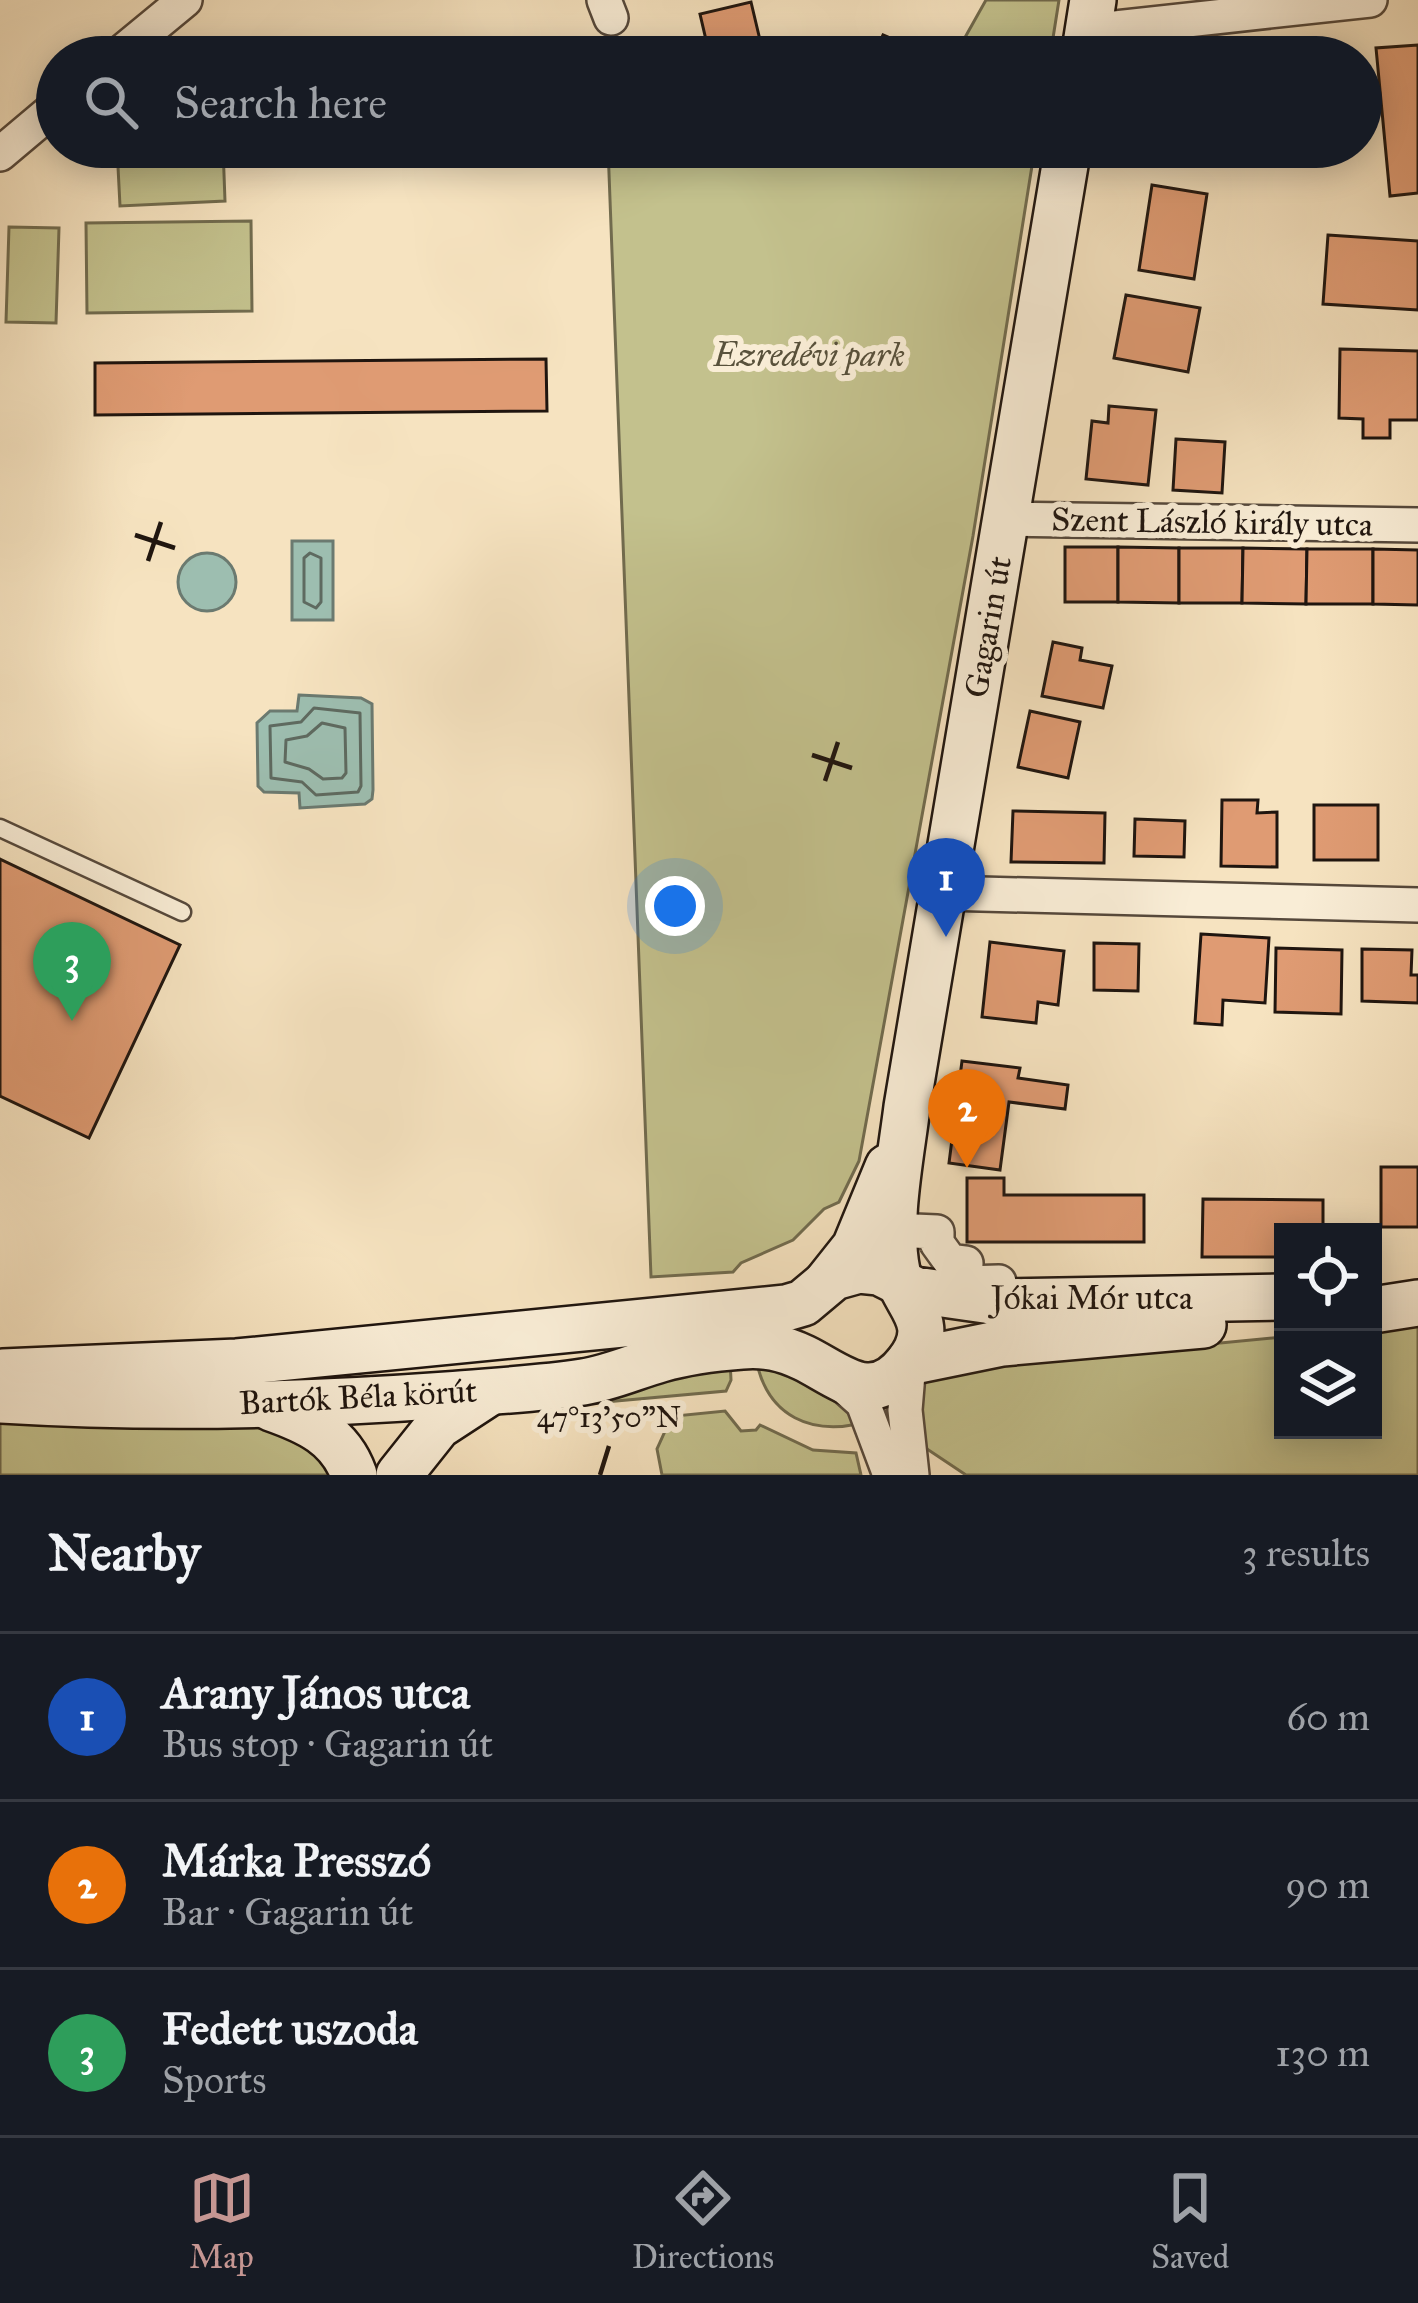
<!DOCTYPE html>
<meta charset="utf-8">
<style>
:root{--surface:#171b24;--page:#242831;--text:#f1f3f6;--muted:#9ea1a6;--line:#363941;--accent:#c59692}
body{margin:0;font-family:"IM FELL Great Primer",serif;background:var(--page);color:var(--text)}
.controls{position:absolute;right:36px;bottom:36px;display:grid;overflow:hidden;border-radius:0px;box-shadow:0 6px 30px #0003}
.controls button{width:108px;height:108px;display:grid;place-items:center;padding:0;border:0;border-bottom:3px solid var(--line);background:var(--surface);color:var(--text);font:60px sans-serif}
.you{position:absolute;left:675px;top:906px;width:42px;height:42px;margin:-30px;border:9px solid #fff;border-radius:50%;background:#1a73e8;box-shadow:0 0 0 18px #1a73e833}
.badge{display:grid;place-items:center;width:78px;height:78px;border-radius:50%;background:var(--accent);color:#fff;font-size:39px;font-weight:700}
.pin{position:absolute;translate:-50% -99px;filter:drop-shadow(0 3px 6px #0008)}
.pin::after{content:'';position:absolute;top:63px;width:42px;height:36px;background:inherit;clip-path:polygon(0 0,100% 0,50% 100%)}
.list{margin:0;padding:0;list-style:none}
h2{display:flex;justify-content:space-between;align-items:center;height:156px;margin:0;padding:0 48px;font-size:51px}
h2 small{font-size:39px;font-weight:400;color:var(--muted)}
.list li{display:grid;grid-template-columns:78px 1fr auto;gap:36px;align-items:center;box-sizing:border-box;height:168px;padding:0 48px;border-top:3px solid var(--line)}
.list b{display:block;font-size:45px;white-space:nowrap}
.list p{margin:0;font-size:39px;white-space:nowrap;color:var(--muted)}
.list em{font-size:39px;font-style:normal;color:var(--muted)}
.icon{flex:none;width:66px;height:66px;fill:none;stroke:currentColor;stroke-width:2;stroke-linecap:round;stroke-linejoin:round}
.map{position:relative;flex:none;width:1418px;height:1475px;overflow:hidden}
.search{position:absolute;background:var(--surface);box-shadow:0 6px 30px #0003;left:36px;right:36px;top:36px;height:132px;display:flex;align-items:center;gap:30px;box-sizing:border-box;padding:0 42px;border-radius:66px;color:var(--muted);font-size:45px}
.sheet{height:660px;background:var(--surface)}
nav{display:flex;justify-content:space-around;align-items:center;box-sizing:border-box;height:168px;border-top:3px solid var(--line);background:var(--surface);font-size:33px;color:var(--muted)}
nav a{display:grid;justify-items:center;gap:6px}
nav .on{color:var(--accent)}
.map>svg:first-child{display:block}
.green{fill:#c3c18d;stroke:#716b4e;stroke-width:3}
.water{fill:#9dbeb0;stroke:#6b7a70;stroke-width:3}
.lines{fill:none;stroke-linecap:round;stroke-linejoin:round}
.shore{stroke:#5e6a60;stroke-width:3}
.building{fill:#df9b73;stroke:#1f150f;stroke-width:3}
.lane-casing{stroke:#55483b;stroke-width:21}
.street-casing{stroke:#55483b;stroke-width:38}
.secondary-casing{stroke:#1f150f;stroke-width:50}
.lane{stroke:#f9edd6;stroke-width:16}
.street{stroke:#f9edd6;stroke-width:33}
.secondary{stroke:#f9edd6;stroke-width:45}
.ticks{fill:none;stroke:#1f150f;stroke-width:4.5}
.labels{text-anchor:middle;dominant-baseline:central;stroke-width:12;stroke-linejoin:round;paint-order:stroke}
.park-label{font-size:33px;font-style:italic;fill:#58513b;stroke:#f9edd6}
.street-label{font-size:33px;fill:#1f150f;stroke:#f9edd6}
.ticks-label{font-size:30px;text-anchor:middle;fill:#1f150f;stroke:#f9edd6;stroke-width:12;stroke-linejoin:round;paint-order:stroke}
</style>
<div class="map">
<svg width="1418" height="1475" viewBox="0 0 1418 1475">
<rect width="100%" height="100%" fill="#f6e3c0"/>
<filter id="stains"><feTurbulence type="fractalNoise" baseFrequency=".00167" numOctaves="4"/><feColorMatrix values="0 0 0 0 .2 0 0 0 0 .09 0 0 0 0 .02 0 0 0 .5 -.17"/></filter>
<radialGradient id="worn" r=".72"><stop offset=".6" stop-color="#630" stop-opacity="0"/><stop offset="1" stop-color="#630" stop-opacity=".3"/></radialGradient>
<g class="green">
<polygon points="986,0 1059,0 1050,57 954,57"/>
<polygon points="117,147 223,147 225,201 120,206"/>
<polygon points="608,147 704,147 715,166 856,147 1035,147 973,536 859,1161 839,1202 824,1209 793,1240 741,1263 733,1272 651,1277"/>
<polygon points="251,221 252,311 87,313 86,223"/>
<polygon points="9,227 59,228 56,323 6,322"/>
<polygon points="1418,1324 1418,1475 966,1475 912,1439 910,1382 962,1368 1283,1337 1283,1430 1373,1430 1373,1329"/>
<path d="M767,1357l78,48 13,19c-48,10 -87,-8 -100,-56z"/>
<polygon points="730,1360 731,1380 726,1391 550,1407"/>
<polygon points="725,1411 741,1431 756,1430 760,1425 813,1450 856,1453 861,1475 662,1475 657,1449 666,1429 665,1417"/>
<polygon points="0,1416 285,1426 341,1475 0,1475"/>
</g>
<g class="water">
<rect x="292" y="541" width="41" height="79"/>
<circle cx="207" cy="582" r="29"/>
<polygon points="299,695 361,698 372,704 373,790 372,799 365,804 300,808 299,793 264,792 258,786 257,723 270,711 297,711"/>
</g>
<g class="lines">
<g class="shore">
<polygon points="310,553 321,558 321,602 316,608 304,602 304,558"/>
<polygon points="314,708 360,713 361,786 358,792 316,795 302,782 271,778 270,726 301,722"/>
<polygon points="322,723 345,728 346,773 342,778 323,779 309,769 285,762 286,740 307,736"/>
</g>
</g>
<g class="building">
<polygon points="751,2 764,57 710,57 700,14"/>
<polygon points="883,35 927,54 925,57 873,57"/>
<polygon points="1321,40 1323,57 1291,57 1289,44"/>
<polygon points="833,41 868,57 807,57 828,52"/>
<polygon points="1289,44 1291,57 1256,57 1255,48"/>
<polygon points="1418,45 1418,193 1390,196 1376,48"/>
<polygon points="1152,185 1207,194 1194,279 1139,270"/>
<polygon points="1328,235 1418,241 1418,310 1323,304"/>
<polygon points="1126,295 1200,308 1188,372 1114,358"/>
<polygon points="1340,349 1418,351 1418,420 1390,420 1390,438 1363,438 1363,419 1339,418"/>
<polygon points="546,359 547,411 95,415 95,363"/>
<polygon points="1109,406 1156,410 1148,485 1086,479 1092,421 1108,423"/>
<polygon points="1176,439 1225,442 1222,493 1173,490"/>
<rect x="1065" y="547" width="53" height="55"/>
<polygon points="1118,547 1179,548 1179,603 1118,602"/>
<polygon points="1179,548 1243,548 1242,603 1179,603"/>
<polygon points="1243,548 1307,549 1306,604 1242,603"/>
<polygon points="1307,549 1373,549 1373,604 1306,604"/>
<polygon points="1373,549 1418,550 1418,605 1373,604"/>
<polygon points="1053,642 1082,648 1080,660 1112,666 1103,708 1042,696"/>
<polygon points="1030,711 1080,722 1068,778 1018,767"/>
<polygon points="1222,800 1258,800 1257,813 1277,812 1277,867 1221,866"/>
<rect x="1314" y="805" width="64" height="55"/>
<polygon points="1013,811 1105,813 1104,863 1011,862"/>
<polygon points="1135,819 1185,821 1184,857 1134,856"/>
<polygon points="0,859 180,945 89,1138 0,1096"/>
<polygon points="1201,934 1269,938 1265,1003 1223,1000 1222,1025 1195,1023"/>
<polygon points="990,942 1064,951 1058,1005 1038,1002 1036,1023 982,1017"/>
<polygon points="1094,943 1139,944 1138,991 1094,990"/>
<polygon points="1276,948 1342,950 1341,1014 1275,1012"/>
<polygon points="1362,949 1412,950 1411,975 1418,975 1418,1003 1362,1001"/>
<polygon points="962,1061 1020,1068 1018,1078 1068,1085 1065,1109 1009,1102 1000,1170 949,1163"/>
<rect x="1381" y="1167" width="37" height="60"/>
<polygon points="967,1178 1004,1178 1004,1195 1144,1195 1144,1242 967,1242"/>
<polygon points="1203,1199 1323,1200 1323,1232 1283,1232 1283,1257 1202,1257"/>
</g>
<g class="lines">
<g class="lane-casing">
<polyline id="lane" points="0,828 182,912"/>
</g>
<g class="street-casing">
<g id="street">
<polyline points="604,0 611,18"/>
<polyline points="1088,31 1370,0"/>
<polyline points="116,57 185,0"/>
<polyline points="0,154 57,106"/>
<polyline points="1006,519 1418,525"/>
<polyline points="943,893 1418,905"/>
<polyline points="914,1231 937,1232 937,1243 950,1261 966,1263 965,1283 999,1282"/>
<polyline points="909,1362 905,1410 912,1475"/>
<polyline points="836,1379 863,1403 890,1475"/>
</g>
</g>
<g class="secondary-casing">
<g id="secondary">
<polyline points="1084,57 1093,0"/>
<polyline points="828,1281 855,1247 888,1167"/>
<polyline points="1373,1310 1418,1303"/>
<polyline points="909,1362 1002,1343 1203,1325"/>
<polyline points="3,1372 237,1362 786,1308 803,1303 834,1277 859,1270 879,1272 915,1290 999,1302 1283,1297"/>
<path d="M0,1400c148,9 298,6 447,-5 45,-4 91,-6 136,-13 27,-4 53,-16 78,-23 27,-8 54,-11 81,-13 23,-2 41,2 62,12 35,17 68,51 104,5 32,-42 -5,-58 -11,-92 -10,-48 4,-115 10,-164l161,-960"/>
<path d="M271,1408c37,13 69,27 83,67"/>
<polyline points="399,1475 438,1426 487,1394"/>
</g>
</g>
<use href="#lane" class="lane"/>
<use href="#street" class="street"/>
<use href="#secondary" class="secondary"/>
</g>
<path class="ticks" d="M135,535l40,13M148,561l13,-39M812,755l40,13M825,781l13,-39M600,1475l9,-29"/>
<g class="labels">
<g class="park-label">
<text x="809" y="355">Ezredévi park</text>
</g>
<g class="street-label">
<text transform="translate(1212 522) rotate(1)">Szent László király utca</text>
<text transform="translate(988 627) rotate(-80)">Gagarin út</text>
<text x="1092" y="1298">Jókai Mór utca</text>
<text transform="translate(358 1397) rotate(-3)">Bartók Béla körút</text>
</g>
</g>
<g class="ticks-label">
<text x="609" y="1427">47°13'50"N</text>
</g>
<rect width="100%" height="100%" filter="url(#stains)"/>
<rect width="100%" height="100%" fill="url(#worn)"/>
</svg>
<div class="controls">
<button><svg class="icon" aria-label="locate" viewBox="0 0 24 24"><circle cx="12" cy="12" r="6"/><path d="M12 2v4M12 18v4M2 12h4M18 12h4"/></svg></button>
<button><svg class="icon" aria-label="layers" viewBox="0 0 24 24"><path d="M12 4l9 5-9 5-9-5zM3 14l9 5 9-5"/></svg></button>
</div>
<div class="you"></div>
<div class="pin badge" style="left:946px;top:937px;background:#1a4fb4">1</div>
<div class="pin badge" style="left:967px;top:1168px;background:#e8710a">2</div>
<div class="pin badge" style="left:72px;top:1021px;background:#2e9e5b">3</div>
<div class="search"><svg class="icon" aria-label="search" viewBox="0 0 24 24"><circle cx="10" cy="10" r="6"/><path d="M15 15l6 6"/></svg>Search here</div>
</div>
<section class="sheet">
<h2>Nearby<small>3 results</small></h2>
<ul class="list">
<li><span class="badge" style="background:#1a4fb4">1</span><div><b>Arany János utca</b><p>Bus stop · Gagarin út</p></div><em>60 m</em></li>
<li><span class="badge" style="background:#e8710a">2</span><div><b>Márka Presszó</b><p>Bar · Gagarin út</p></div><em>90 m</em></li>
<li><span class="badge" style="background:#2e9e5b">3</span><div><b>Fedett uszoda</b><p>Sports</p></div><em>130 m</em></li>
</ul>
</section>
<nav>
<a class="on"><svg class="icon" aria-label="map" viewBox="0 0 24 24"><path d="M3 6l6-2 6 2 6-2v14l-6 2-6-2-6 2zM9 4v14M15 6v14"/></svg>Map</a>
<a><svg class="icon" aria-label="directions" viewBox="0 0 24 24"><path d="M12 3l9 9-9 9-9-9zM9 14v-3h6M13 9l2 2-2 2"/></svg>Directions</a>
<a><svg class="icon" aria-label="saved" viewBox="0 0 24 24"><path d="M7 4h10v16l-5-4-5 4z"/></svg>Saved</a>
</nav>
